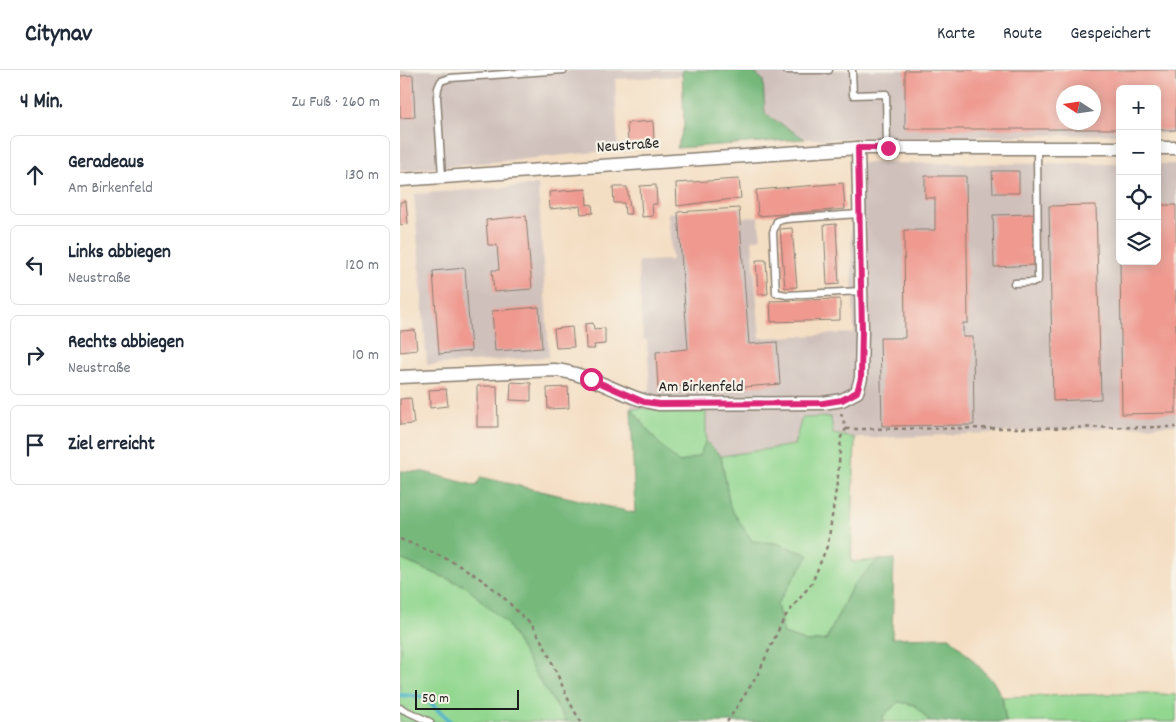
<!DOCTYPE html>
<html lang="de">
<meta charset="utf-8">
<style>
:root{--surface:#fff;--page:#f6f6f7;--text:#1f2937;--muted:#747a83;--line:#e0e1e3}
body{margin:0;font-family:Dekko,sans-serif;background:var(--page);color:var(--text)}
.controls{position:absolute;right:15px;top:15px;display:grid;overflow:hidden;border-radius:8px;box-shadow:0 2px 12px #0003}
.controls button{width:45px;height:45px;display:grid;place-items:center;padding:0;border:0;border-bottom:1px solid var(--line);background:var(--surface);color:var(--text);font:25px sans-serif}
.compass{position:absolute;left:656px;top:15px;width:45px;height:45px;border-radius:50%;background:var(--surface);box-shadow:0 2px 12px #0003;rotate:282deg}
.scale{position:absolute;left:15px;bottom:12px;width:104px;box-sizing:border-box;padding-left:5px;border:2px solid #1c1c1c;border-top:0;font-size:14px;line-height:18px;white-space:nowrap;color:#1c1c1c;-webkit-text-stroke:4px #f7f3e8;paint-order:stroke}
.stop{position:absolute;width:15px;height:15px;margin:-11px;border:4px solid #db2777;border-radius:50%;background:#fff}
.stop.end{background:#db2777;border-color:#fff;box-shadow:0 1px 5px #0008}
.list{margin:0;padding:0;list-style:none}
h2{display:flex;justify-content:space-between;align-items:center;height:65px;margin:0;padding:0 20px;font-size:21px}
h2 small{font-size:16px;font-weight:400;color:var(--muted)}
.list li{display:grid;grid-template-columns:32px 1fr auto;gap:15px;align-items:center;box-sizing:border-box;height:80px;margin:0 10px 10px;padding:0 10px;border:1px solid var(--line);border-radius:8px}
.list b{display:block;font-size:19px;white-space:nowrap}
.list p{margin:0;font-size:16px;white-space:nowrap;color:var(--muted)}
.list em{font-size:16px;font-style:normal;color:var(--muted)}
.icon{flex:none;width:28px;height:28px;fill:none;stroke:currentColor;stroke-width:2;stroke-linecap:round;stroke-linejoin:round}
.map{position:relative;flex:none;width:776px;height:652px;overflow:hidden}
header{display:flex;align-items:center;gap:30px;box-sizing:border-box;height:70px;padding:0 25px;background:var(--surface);border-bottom:1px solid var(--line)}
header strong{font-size:24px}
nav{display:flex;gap:28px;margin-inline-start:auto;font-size:18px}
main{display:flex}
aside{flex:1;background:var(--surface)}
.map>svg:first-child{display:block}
.industrial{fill:#cfc0bb;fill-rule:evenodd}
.green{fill:#92d790;stroke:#577a56}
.forest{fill:#75b87a;stroke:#486a4b}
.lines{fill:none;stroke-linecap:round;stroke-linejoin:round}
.stream{stroke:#48b2c6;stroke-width:4.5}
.building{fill:#ef998f;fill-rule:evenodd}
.lane-casing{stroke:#887d70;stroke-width:9}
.street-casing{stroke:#887d70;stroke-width:15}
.path{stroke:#887d70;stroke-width:2.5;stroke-dasharray:4 4;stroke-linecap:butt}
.lane{stroke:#fff;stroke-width:6}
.street{stroke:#fff;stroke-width:12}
.route{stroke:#db2777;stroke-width:6}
.labels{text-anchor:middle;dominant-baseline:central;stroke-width:4.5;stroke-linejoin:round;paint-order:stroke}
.street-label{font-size:16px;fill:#1c1c1c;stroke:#f7f3e8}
</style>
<header>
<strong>Citynav</strong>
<nav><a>Karte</a><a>Route</a><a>Gespeichert</a></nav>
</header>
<main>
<aside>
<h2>4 Min.<small>Zu Fuß · 260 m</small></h2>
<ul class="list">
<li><svg class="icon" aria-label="ahead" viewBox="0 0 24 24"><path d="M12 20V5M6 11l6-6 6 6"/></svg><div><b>Geradeaus</b><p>Am Birkenfeld</p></div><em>130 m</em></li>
<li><svg class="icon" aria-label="left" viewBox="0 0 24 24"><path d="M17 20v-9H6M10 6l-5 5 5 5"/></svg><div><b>Links abbiegen</b><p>Neustraße</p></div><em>120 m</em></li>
<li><svg class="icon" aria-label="right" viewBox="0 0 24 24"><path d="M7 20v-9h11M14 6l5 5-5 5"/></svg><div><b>Rechts abbiegen</b><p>Neustraße</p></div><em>10 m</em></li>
<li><svg class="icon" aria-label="arrive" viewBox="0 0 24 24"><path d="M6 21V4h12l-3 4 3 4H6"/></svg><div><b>Ziel erreicht</b></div></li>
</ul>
</aside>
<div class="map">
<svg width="776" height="652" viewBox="0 0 776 652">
<rect width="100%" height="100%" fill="#f7f3e8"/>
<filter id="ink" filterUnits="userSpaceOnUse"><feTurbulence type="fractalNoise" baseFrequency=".02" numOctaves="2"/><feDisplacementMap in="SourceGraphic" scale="10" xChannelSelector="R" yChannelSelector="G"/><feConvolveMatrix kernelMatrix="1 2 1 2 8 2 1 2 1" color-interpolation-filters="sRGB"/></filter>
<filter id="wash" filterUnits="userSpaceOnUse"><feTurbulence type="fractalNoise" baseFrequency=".0096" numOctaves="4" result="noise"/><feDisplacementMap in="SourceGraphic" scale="20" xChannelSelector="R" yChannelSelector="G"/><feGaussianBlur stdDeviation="1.12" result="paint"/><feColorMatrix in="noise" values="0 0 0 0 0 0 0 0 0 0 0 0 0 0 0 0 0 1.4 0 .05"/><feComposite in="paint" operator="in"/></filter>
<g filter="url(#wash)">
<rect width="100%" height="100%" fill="#f4dec3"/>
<g class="industrial">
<polygon points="0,0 282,0 283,6 215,9 218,80 0,101"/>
<path d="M351,0h425v63l-19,1v-45h-37v45l-315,5 -40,-25 -2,-33zM664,22h30v30h-30z"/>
<polygon points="449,93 720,94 720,191 757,191 757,94 776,94 776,355 478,368 455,368 433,364 394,375 321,386 306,371 306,342 231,338 231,323 250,320 247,270 243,269 238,191 272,190 268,143 341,137 342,148 358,146 361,168 352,170 360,268 454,263"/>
<polygon points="138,115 149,287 27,295 14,124"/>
</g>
<g class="green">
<polygon points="231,338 306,341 306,371 299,386 279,393 255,369"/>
<polygon points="431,347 433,364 455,368 451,492 478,490 453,515 426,570 407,572 384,564 377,534 408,486 376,473 352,472 330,437 321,386 394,375 402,348"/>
<polygon points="0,489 65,516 108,554 136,605 167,652 0,652"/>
<polygon points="747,623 776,625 776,652 606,652 602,627"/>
<polygon points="499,632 515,635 530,652 483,652 483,646"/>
</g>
<g class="forest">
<polygon points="282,0 351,0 363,10 365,44 405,69 277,78 284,56"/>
<polygon points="231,338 255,369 279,393 299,386 306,371 321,386 330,437 352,471 376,473 409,485 377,534 384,564 407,572 426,570 453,515 478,490 494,489 492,568 550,567 593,611 602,627 606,652 530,652 515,635 499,632 483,646 483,652 167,652 136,605 107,554 65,516 0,489 0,401 24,402 77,416 81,407 235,443"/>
</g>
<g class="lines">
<polyline class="stream" points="0,625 24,627 51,652"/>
</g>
<g id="blocks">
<g class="building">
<path d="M505,0h271v60h-19v-41h-37v40h-215zM664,22h30v30h-30z"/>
<polygon points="13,5 15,47 0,48 0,6"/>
<polygon points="253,51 254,71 228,73 227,53"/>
<polygon points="592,101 619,101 619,123 593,123"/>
<polygon points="525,106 566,106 568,253 563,253 563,267 573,267 574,355 482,356 480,268 505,268 504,160 535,160 535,128 525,128"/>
<polygon points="339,109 341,128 277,136 276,113"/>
<polygon points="443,113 445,139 358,146 356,120"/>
<polygon points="256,115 257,134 252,134 253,146 242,147 240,116"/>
<polygon points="213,117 227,117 231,144 225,144 224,133 214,133"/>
<polygon points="186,119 187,135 192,134 193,143 181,144 180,136 150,139 149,122"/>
<polygon points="6,131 8,154 0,155 0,132"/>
<polygon points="696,135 701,329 653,331 649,136"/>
<polygon points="757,135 776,135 776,343 722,344 720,191 757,191"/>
<polygon points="339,138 349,274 377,272 380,314 321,319 321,314 258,318 256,282 288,279 278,142"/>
<polygon points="635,144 636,195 594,197 593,145"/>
<polygon points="126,146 132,219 94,222 92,200 99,200 97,175 88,175 86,150"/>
<polygon points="436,154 439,214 427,215 424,155"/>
<polygon points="392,158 397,217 385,218 380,159"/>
<polygon points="356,190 366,190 368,224 358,224"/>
<polygon points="65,198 71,281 39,284 33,201"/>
<polygon points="440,229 440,250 371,252 370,231"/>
<polygon points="139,237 142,278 95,281 92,241"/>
<polygon points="193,253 194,259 205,258 205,274 194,275 195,279 186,279 185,254"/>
<polygon points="172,257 174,277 156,278 154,259"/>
<polygon points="15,260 17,280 0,282 0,261"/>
<polygon points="111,312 131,313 131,331 110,330"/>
<polygon points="77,316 97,316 98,357 77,357"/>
<polygon points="168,317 169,338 148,339 147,318"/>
<polygon points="46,319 48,336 30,338 29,320"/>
<polygon points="11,328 14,354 0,355 0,329"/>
</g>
</g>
</g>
<g filter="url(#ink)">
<use href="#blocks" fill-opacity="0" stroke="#887d70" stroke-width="1"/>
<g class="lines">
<g class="lane-casing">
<g id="lane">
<polyline points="386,0 429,0"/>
<polyline points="452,0 453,25 486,24 487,78"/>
<polyline points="42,106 37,27 38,18 41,11 50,8 164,0"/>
<polyline points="459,144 386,149 377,151 373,162 376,223 387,225 461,221"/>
<polyline points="614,213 635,212 638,210 637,77"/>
<polyline points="0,638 30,652"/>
</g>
</g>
<g class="street-casing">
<g id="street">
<polyline points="757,78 776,78"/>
<polyline points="0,110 458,78 720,78"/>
<path d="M0,307l154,-7c38,3 68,28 105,34l164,-1 19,-3 15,-8 4,-14 1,-48 -4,-182"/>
</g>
</g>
<g class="path">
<polyline points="446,359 776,357"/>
<path d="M0,469c48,19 80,33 116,71 7,7 16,14 21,23 17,28 26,61 44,89"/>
<polyline points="327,652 357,606 384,548 412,513 428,474 438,406 441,367 446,359 441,343"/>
</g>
<use href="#lane" class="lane"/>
<use href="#street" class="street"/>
</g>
</g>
<g class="lines" filter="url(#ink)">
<polyline class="route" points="191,309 244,332 260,334 423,333 442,330 457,322 461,308 462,260 458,78 488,78"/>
</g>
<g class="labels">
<g class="street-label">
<text transform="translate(228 76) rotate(-4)">Neustraße</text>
<text x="301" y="317">Am Birkenfeld</text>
</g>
</g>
</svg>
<div class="controls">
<button>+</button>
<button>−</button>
<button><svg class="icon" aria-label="locate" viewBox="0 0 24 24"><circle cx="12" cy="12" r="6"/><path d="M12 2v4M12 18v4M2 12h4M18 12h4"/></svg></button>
<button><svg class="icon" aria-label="layers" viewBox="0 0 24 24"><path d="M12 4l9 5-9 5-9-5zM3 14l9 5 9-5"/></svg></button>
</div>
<svg class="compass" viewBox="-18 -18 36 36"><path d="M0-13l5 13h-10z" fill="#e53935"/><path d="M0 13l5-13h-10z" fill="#747a83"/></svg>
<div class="scale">50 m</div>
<div class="stop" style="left:191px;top:309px"></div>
<div class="stop end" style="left:488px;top:78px"></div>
</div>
</main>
